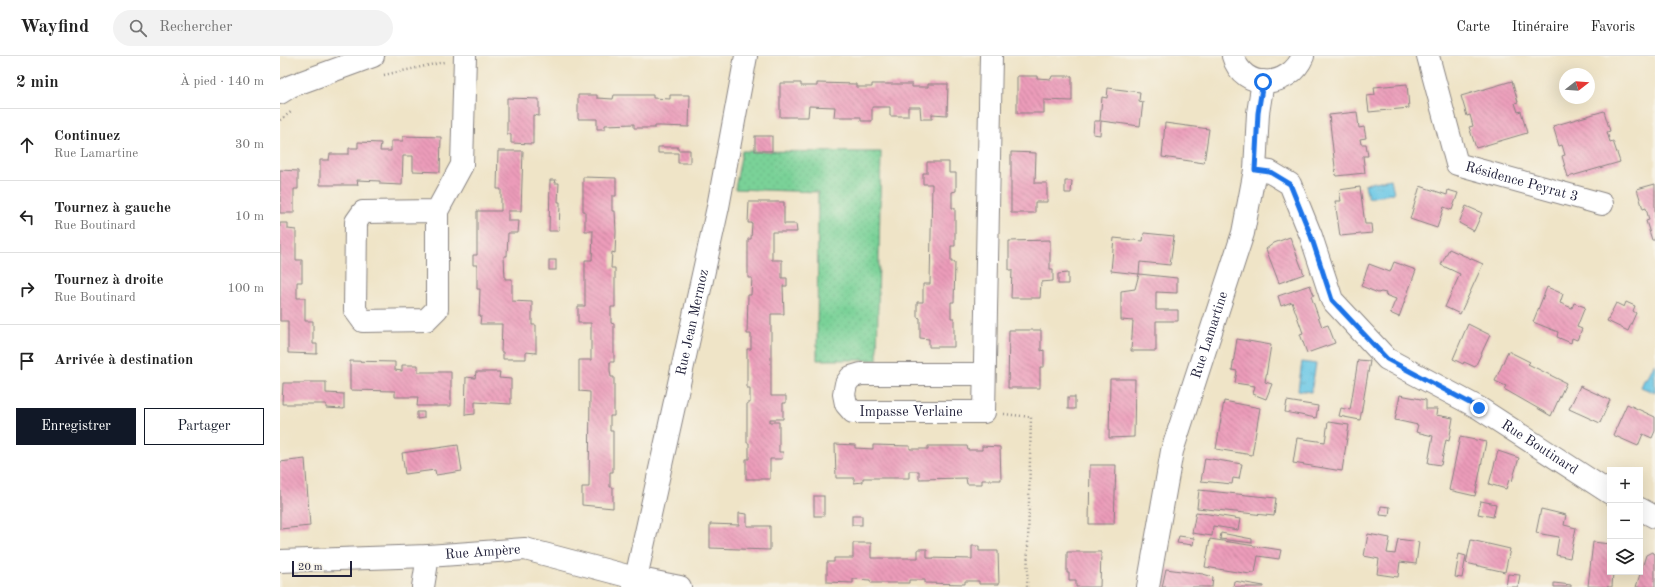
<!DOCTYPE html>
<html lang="fr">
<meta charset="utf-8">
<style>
:root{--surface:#fff;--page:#f2f2f2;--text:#222;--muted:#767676;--line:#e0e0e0;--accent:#111827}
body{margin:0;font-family:"Old Standard TT",serif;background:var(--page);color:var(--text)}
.controls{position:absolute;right:12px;bottom:12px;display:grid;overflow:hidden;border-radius:0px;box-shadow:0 4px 16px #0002}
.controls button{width:36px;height:36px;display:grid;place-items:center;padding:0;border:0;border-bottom:1px solid var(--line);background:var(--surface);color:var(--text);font:20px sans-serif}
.compass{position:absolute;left:1279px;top:12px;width:36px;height:36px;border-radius:50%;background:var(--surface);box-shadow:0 4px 16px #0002;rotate:73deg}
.scale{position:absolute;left:12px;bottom:10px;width:60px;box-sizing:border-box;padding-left:4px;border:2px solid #22223b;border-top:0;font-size:11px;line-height:14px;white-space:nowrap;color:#22223b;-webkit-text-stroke:3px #f7f3e8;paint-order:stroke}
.stop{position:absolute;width:12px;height:12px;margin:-9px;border:3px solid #1a73e8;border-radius:50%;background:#fff}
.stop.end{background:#1a73e8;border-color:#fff;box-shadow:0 1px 4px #0008}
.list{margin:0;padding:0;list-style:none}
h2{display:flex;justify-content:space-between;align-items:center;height:52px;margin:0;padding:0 16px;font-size:17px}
h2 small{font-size:13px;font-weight:400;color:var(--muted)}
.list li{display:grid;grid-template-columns:26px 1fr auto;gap:12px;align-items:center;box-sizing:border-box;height:72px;padding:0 16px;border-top:1px solid var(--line)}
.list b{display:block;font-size:15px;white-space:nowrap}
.list p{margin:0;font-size:13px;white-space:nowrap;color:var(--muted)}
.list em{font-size:13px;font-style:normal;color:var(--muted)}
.actions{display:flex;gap:8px;padding:12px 16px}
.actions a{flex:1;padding:9px 0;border:1px solid var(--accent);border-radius:0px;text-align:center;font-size:14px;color:var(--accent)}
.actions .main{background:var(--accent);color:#fff}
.icon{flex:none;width:22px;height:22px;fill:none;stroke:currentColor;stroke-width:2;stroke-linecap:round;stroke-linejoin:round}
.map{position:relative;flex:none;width:1375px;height:531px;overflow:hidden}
header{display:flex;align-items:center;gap:24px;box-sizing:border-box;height:56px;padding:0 20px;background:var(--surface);border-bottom:1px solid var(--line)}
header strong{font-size:19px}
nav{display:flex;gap:22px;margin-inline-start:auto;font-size:14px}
.search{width:280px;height:36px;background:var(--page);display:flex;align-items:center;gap:10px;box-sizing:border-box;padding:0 14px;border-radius:22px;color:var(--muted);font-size:15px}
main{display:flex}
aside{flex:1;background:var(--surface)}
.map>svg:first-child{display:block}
.grass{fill:url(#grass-dots);stroke:#4e7a6a}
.water{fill:url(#water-ripples);stroke:#447490}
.building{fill:url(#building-back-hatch)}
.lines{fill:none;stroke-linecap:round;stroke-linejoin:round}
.minor-casing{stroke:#888381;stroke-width:24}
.tertiary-casing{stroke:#888381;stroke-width:24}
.path{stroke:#888381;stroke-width:2.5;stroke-dasharray:1 3;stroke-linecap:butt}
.minor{stroke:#fff;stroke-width:22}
.tertiary{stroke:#fff;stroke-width:22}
.route{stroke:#1a73e8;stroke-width:5}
.labels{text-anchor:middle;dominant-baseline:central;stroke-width:3;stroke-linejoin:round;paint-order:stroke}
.street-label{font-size:14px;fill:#22223b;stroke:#f7f3e8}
</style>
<header>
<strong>Wayfind</strong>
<div class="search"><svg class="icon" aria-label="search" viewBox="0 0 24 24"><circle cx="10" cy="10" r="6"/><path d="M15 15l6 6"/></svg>Rechercher</div>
<nav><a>Carte</a><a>Itinéraire</a><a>Favoris</a></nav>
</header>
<main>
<aside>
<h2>2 min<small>À pied · 140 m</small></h2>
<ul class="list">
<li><svg class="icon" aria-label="ahead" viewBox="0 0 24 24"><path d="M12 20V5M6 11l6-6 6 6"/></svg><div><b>Continuez</b><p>Rue Lamartine</p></div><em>30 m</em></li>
<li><svg class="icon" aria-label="left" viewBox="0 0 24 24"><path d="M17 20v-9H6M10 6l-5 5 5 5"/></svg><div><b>Tournez à gauche</b><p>Rue Boutinard</p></div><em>10 m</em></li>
<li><svg class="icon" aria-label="right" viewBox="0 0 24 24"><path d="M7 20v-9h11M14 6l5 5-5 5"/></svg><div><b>Tournez à droite</b><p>Rue Boutinard</p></div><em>100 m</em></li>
<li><svg class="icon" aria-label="arrive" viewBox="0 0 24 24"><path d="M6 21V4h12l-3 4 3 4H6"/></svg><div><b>Arrivée à destination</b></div></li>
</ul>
<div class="actions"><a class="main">Enregistrer</a><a>Partager</a></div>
</aside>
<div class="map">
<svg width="1375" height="531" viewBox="0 0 1375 531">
<defs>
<pattern id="grass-dots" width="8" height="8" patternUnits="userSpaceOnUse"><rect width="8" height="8" fill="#7ad298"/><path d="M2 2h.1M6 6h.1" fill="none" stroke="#69b484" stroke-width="1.8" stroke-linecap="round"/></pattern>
<pattern id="water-ripples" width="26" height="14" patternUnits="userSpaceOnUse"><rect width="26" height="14" fill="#66c6e5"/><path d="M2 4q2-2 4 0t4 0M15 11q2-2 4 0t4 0" fill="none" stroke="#58aac5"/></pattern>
<pattern id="building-back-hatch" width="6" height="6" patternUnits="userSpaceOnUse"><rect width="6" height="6" fill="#ec9cba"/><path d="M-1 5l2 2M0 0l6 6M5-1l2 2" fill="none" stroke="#bf7f98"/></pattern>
</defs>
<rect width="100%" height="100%" fill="#f7f3e8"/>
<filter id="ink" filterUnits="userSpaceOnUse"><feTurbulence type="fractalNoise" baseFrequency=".025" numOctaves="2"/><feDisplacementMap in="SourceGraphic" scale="8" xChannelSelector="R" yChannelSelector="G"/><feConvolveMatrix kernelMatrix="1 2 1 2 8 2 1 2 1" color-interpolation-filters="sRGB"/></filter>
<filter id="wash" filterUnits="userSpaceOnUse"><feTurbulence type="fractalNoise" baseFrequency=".012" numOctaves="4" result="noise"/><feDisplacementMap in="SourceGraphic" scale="16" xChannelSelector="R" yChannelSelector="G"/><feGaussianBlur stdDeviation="0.9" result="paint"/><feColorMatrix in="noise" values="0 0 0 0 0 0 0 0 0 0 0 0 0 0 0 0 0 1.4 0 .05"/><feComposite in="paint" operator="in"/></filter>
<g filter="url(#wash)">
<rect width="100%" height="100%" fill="#efe4c7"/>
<polygon class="grass" points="462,95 601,96 597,304 537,304 538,136 455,133"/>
<g class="water">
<polygon points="1111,123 1114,137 1088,142 1085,128"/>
<polygon points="1022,306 1036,308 1031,336 1018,334"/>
<polygon points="1375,306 1375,337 1361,331 1365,322 1367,323"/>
</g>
<g id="blocks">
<g class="building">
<polygon points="737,20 757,20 757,22 771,23 772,20 792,20 792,45 764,44 764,57 737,57"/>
<polygon points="1232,25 1238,46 1235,47 1238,56 1241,55 1247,77 1196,92 1189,71 1193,70 1190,59 1187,60 1181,40"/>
<polygon points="500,27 521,27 521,30 537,30 537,27 576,28 576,31 592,31 592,28 632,28 632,31 648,31 648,28 668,28 667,59 652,58 652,63 641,63 640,51 628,51 628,60 610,60 610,51 592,51 592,65 581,65 581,61 554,61 555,51 529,50 528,61 500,61"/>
<polygon points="1127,28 1129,52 1089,56 1087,40 1095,39 1094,31"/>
<polygon points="828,32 860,36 859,45 863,46 860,70 821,65 820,79 813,78 814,65 820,65 822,41 827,42"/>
<polygon points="298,39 317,39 317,42 333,43 334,39 373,39 373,42 390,43 390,39 410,39 409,71 381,70 375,70 375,72 354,72 354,68 325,69 325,73 317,73 317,63 298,63"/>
<polygon points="227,42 259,43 259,60 253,59 253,88 231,87 231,78 227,78"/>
<polygon points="1324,55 1330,75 1327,76 1330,86 1333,85 1340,106 1288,121 1282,100 1285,99 1282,89 1279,90 1273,70"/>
<polygon points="1077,56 1079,72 1084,71 1086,82 1080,83 1081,88 1086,88 1088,100 1083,100 1085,117 1056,120 1049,59"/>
<polygon points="885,67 929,73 924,107 882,101"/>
<polygon points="123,80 161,81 160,116 133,115 133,100 123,100 122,129 100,128 100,125 77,124 78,129 40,129 40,104 49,104 50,98 69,98 69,92 78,92 78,86 101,87 100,95 111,95 111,85 123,85"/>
<rect x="475" y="80" width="17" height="15"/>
<polygon points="378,91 398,91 398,94 410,94 410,107 398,107 398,97 378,97"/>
<polygon points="218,95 243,95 241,155 228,155 228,165 239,165 238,177 228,177 227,200 224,200 225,223 232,223 232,245 252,246 252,269 256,269 256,297 246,296 246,303 223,303 223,296 221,296 222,268 200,268 201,260 199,260 200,233 197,233 197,209 193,209 193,199 197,199 197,155 221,155 221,133 217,133"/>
<polygon points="731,96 756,97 755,127 767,127 767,146 755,146 755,157 731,157"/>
<polygon points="647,106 669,106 669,117 676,117 676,135 672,136 672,152 675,152 675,190 671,190 671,206 675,206 674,246 671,246 671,262 674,262 674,291 649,291 649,283 640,282 640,262 637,261 637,246 643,246 643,228 650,228 652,128 643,128 643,117 647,117"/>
<polygon points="0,114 18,115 18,133 14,133 14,157 0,157"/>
<polygon points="303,121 336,122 336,140 332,140 332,155 335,155 336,176 335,197 332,196 331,212 335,212 335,251 331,251 331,267 334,268 334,306 330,306 330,314 331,321 334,321 334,360 330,360 330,375 333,375 333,416 330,416 330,431 333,431 333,452 302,449 302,431 309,431 310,336 299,335 299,304 311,304 311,267 298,267 298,250 305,250 305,204 312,204 313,175 305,175 305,155 303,155"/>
<polygon points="270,124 276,124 275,127 279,127 278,146 280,146 280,149 279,175 269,175"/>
<polygon points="785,125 792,125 791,137 785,137"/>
<polygon points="1375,128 1375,184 1372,184 1366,165 1369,164 1366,152 1363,153 1357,133"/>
<polygon points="1140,130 1167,139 1168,134 1178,137 1172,154 1164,151 1157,172 1130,163"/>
<polygon points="1080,131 1085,168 1091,168 1092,177 1060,180 1055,145 1061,145 1059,134"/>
<polygon points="469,146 504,146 504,168 516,168 517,176 492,176 492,204 502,204 502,222 507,222 507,230 503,230 504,258 491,258 491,340 506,340 506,347 503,347 503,363 490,363 490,366 499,366 499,396 503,396 502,403 490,403 490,423 466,423 466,403 469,403 469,387 467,387 467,347 470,347 470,332 467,332 467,293 471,293 471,278 467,278 468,239 471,239 472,222 468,222 468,183 471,183 472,167 468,167"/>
<polygon points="1186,150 1202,157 1194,175 1179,167"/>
<polygon points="0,167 8,167 8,173 16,174 16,204 22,204 22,226 17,226 17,242 25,242 25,265 33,265 33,288 37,288 37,298 8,297 8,265 0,265"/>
<polygon points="864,177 894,180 890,209 860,206 859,218 831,215 834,182 863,185"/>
<polygon points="1010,181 1024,218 999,227 986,193 994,187"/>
<polygon points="770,184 770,213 773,213 773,225 761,226 760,242 731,242 732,214 729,214 729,185"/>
<polygon points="1169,193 1203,208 1180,258 1165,251 1180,218 1161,209"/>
<rect x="269" y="204" width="7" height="10"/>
<polygon points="1114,206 1136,214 1119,261 1110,257 1116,243 1105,239 1106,237 1101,236 1098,237 1081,230 1089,208 1110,216"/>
<polygon points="788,217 788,228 778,228 778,218"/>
<polygon points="859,218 897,222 897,237 876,236 876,254 898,254 898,265 876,265 876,295 851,295 853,265 841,264 841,235 855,233"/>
<polygon points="1030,229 1034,239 1031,240 1042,271 1048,269 1055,287 1027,297 1020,278 1023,277 1012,246 1001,250 998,240"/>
<polygon points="1267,231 1283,238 1280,247 1292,252 1294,247 1305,251 1297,271 1302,273 1297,284 1292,282 1291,287 1277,281 1278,276 1253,266"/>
<polygon points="1346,246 1355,250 1353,255 1356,257 1348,275 1327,265 1336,247 1344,251"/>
<polygon points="1188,268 1210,279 1195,311 1184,306 1183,308 1173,303"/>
<polygon points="729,274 761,274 761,295 764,294 764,311 760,311 760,332 728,332"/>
<polygon points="957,283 991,289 985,326 992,328 986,343 973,338 975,330 955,327 957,315 952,314"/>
<polygon points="1228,295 1250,306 1248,308 1286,327 1271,360 1224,333 1226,330 1215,325"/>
<polygon points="1078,304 1090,305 1080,364 1059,360 1061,352 1070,354"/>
<polygon points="70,305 115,306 115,314 122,315 122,309 138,309 138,316 171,316 171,350 137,350 138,341 115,341 115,335 70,334"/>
<polygon points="196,316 220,316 219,322 231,323 231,348 195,346 195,358 185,359 186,321 195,322"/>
<polygon points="830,323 855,323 854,381 829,382"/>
<polygon points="24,326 46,326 46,337 64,338 64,353 46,352 46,348 2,348 3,327 24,327"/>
<polygon points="1300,330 1330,344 1320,367 1289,353"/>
<polygon points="1120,339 1146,344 1146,353 1157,353 1156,359 1173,362 1169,385 1166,384 1161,409 1148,407 1153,380 1136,376 1138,369 1115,364"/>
<rect x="788" y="341" width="7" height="12"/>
<polygon points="944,345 980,352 972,399 936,393"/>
<polygon points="1007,345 1038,350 1036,362 1005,356"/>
<polygon points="1347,348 1375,361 1375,375 1372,382 1363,378 1358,390 1333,379"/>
<polygon points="137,356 144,356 144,362 137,363"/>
<polygon points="1048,366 1069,369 1062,415 1013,407 1017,382 1045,386"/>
<polygon points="1180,381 1206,386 1195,440 1169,434"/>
<polygon points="555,388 575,389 575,392 593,393 593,389 630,390 630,393 648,393 648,390 687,390 688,394 702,394 702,390 720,391 721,424 702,424 702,428 687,428 686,422 639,423 639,415 629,415 629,422 583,422 583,426 574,427 574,422 556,422"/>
<polygon points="178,389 182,415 156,419 155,414 125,418 122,397"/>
<polygon points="1218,395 1239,402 1232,425 1229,424 1226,433 1209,428"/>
<polygon points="925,402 962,408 959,423 953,422 952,428 921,425"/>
<polygon points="25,403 30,470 0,473 0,406"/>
<polygon points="810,409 836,409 834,468 809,468"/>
<polygon points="919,434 996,442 994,460 917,452"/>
<rect x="534" y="440" width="10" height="20"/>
<polygon points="1201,445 1216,448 1213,461 1198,458"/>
<polygon points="1101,450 1110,451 1109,460 1100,459"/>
<polygon points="1261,453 1286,459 1284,469 1296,472 1290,502 1276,499 1279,481 1256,477"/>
<polygon points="916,456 960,463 958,474 933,470 932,480 912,477"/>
<polygon points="459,457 467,458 467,470 490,470 490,494 430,492 430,468 459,469"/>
<rect x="572" y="460" width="10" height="9"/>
<polygon points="941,477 972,483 972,487 940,483"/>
<polygon points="1088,478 1110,482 1107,497 1115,498 1118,483 1139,486 1136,508 1120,506 1118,521 1097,518 1099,503 1084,500"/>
<polygon points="899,480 914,482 913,489 897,487"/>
<polygon points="930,483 1001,494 999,503 978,500 975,517 971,517 970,518 925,511"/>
<polygon points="1191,484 1230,493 1225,516 1186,507"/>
<polygon points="1313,486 1330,488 1330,516 1333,516 1332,531 1308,530"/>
<polygon points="573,487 591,487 591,502 638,502 638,493 647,493 647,502 692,503 692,490 699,490 699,495 718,495 719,528 699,528 699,525 685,525 685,528 645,527 645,524 629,524 629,527 591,527 590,524 573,523 573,527 547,526 547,506 554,506 554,502 573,502"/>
<polygon points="787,496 821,496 820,531 796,531 796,524 789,524 789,517 787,517"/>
<polygon points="1372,496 1375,498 1375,531 1356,531 1366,499"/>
<polygon points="1179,498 1186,500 1182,522 1175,521"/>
<polygon points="886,513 923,518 933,521 932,531 882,531"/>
<polygon points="1228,518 1240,519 1238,531 1226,531"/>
<polygon points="954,525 984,530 984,531 953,531"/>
<polygon points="1274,527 1291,529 1291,531 1274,531"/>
</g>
</g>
</g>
<g filter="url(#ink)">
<use href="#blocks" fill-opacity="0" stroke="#888381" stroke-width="1"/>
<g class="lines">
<g class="minor-casing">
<g id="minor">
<path id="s1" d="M1148,0l29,108 145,40"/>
<path id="s2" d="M975,114l15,2 20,12 21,52 21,64 55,59 92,49 131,85"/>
<polyline points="157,155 83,156 76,166 75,254 83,265 146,264 157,253 157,155 182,109 185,0"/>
<path id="s3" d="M704,318h-123l-10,3 -5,7 -2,10 2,10 7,8h131l7,-356"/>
<polyline points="1360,453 1375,461"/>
<path id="s4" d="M0,505l148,-5 97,-7 110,29 45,9"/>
<polyline points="143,531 148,500"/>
<path id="s5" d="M354,531l84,-380 28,-151"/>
<path id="s6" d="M868,531l24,-136 71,-218 12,-63 3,-57 5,-32"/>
</g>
</g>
<g class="tertiary-casing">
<g id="tertiary">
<path d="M953,0c10,36 57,32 70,0"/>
<polyline points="0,37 11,30 93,0"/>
</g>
</g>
<g class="path">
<polyline points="104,19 164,6"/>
<polyline points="0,64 11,56"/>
<polyline points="724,358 751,361 747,531"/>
</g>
<use href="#minor" class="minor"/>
<use href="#tertiary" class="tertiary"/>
</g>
</g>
<g class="lines" filter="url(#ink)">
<polyline class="route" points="983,26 978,57 975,114 990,116 1010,128 1031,180 1052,244 1107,303 1199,352"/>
</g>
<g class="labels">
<g class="street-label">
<text stroke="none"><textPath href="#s1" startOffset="179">Résidence Peyrat 3</textPath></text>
<text stroke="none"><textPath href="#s5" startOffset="271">Rue Jean Mermoz</textPath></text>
<text stroke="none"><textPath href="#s6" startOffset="260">Rue Lamartine</textPath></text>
<text stroke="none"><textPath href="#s3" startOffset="231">Impasse Verlaine</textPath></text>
<text stroke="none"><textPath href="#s2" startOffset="419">Rue Boutinard</textPath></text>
<text stroke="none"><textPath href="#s4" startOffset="203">Rue Ampère</textPath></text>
</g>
</g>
</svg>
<div class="controls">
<button>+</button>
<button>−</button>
<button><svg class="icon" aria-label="layers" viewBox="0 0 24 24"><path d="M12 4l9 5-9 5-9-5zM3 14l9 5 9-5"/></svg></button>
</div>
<svg class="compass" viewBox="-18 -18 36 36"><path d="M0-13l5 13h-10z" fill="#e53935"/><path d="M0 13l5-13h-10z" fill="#767676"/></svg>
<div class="scale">20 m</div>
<div class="stop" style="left:983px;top:26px"></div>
<div class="stop end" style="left:1199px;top:352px"></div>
</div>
</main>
